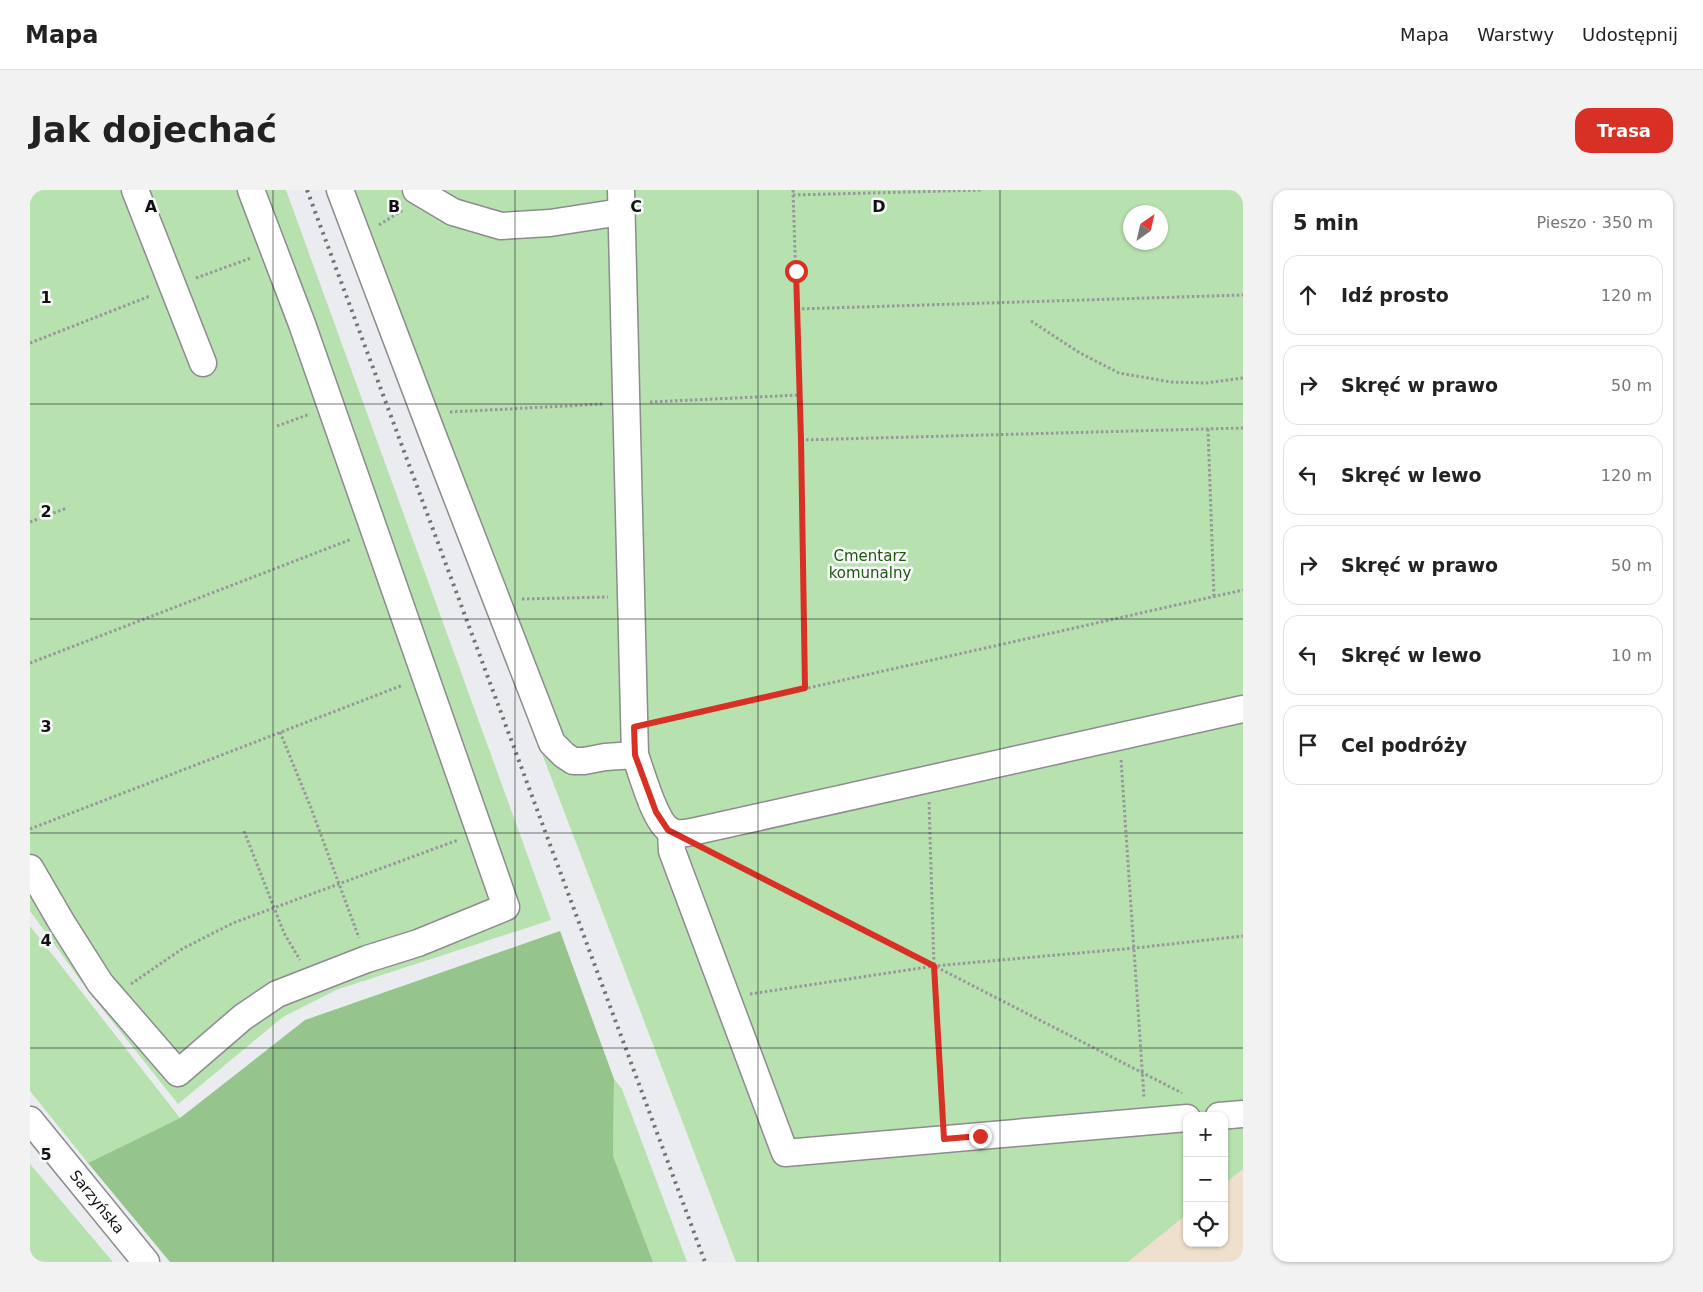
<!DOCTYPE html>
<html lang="pl">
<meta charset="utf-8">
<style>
:root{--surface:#fff;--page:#f2f2f2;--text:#222;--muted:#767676;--line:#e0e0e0;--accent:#d93025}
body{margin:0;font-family:"DejaVu Sans",sans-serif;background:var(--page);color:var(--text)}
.controls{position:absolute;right:15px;bottom:15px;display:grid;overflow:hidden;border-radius:10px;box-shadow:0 1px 4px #0004}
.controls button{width:45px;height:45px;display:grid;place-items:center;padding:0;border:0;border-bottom:1px solid var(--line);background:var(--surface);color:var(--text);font:25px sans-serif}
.compass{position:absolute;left:1093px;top:15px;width:45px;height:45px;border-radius:50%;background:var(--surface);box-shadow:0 1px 4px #0004;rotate:34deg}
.stop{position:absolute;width:15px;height:15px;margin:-11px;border:4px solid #d93025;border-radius:50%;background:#fff}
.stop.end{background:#d93025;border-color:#fff;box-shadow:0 1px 5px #0008}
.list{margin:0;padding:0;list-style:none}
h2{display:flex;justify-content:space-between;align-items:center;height:65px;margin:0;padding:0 20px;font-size:21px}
h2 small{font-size:16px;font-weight:400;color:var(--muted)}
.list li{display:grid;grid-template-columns:32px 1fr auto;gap:15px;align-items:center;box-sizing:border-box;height:80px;margin:0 10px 10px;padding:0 10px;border:1px solid var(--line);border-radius:15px}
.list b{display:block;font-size:19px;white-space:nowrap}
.list em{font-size:16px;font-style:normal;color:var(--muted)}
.icon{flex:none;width:28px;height:28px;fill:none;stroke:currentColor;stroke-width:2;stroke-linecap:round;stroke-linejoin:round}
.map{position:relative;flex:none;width:1213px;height:1072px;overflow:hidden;border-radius:15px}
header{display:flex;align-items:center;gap:30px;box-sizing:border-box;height:70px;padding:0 25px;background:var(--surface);border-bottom:1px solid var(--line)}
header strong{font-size:24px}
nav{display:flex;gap:28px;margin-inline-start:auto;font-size:18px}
.intro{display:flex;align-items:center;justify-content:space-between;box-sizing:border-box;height:120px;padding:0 30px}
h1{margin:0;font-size:35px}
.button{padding:12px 22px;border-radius:15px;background:var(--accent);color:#fff;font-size:18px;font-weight:700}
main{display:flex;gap:30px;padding:0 30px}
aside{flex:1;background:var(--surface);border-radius:15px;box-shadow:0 1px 4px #0004}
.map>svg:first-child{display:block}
.industrial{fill:#eee0cd}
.green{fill:#b7e1af;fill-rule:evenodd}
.forest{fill:#95c58d}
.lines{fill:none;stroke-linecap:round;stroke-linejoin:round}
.minor-casing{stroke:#8c8c8f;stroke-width:29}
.path{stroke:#97989a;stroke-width:3;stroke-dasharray:2.5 2.5;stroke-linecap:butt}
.minor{stroke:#fff;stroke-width:26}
.rail{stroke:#717274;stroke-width:4;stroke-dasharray:2.5 5;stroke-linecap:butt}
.route{stroke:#d93025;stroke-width:6}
.grid{fill:none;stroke:#111112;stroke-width:1;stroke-opacity:0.55}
.labels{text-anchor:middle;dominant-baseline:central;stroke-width:5;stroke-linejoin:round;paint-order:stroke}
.park-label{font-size:15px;fill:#1b590d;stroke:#f9f9fc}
.street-label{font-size:15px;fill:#111112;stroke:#f9f9fc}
.grid-label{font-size:16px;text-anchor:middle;font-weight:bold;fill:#111112;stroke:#f9f9fc;stroke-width:5;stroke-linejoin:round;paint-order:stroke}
</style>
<header>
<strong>Mapa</strong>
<nav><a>Mapa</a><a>Warstwy</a><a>Udostępnij</a></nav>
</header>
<div class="intro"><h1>Jak dojechać</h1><a class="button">Trasa</a></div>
<main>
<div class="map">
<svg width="1213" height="1072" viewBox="0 0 1213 1072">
<rect width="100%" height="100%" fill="#ebecef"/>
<polygon class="industrial" points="1213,979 1213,1072 1098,1072 1157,1024 1157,1053 1194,1053 1194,994"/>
<g class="green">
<polygon points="0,0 256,0 521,730 306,800 253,827 148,914 62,806 0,721"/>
<path d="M297,0h916v979l-19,15v-68h-37v98l-59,48h-392zM1100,22h30v30h-30z"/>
<polygon points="0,736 150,928 58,973 0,901"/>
<polygon points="584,889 592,899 657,1072 623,1072 583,967"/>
<polygon points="0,974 83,1072 0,1072"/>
</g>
<polygon class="forest" points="530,741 584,889 583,966 623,1072 140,1072 58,973 150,928 275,830"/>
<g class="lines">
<g class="minor-casing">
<g id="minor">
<polyline points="105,0 173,173"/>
<path d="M310,0l95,251 117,302 12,12 9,6h11l21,-4 30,-2c7,18 19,65 34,75 8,6 17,3 27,1l547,-122"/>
<polyline points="386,0 423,22 471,36 520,33 591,22"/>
<polyline points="591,0 605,565"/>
<polyline points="641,641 642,661 755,963 1157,928"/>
<polyline points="0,678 32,733 70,793 148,883 213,827 247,804 337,769 388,753 476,717 272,134 221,0"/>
<polyline points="1189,926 1213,924"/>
<path id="s1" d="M0,930l116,142"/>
</g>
</g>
<g class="path">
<polyline points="763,0 771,250 775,499"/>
<polyline points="763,5 953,0"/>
<polyline points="349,35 373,20"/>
<polyline points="166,88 221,68"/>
<polyline points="767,119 1213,105"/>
<polyline points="1001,131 1050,163 1089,183 1141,192 1176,193 1213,188"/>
<polyline points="0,153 120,106"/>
<polyline points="620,212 770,205"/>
<polyline points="420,222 574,214"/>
<polyline points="247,236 280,224"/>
<polyline points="1178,239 1184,407"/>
<polyline points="771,250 1213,238"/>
<polyline points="0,332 37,318"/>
<polyline points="492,409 578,407"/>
<polyline points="0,473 322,349"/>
<polyline points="627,532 1213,400"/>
<polyline points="250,542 281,618 329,748"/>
<polyline points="1091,570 1114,907"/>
<polyline points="899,612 904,776 912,926"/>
<polyline points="0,639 373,495"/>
<polyline points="214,641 254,743 270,770"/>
<polyline points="684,663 1152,903"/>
<polyline points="101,794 152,759 203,733 428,650"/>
<polyline points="720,804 904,776 1105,758 1213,746"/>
</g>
<use href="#minor" class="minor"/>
<polyline class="rail" points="277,0 675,1072"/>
</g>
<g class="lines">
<polyline class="route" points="766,81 771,250 775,498 604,537 605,565 626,622 638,640 904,776 914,949 950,946"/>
</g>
<path class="grid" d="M243,0v1072M485,0v1072M728,0v1072M970,0v1072M0,214h1213M0,429h1213M0,643h1213M0,858h1213"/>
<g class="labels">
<g class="park-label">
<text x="840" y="366">Cmentarz<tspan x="840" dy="17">komunalny</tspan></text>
</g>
<g class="street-label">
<text stroke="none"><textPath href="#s1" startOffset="106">Sarzyńska</textPath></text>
</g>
</g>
<g class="grid-label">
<text x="121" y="22">A</text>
<text x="364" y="22">B</text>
<text x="606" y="22">C</text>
<text x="849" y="22">D</text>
<text x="16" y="113">1</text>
<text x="16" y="327">2</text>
<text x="16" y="542">3</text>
<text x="16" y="756">4</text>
<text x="16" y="970">5</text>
</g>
</svg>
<div class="controls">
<button>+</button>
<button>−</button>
<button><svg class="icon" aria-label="locate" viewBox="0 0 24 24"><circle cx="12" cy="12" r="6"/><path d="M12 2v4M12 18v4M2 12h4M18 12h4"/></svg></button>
</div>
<svg class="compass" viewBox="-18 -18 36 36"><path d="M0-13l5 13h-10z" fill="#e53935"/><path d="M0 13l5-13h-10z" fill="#767676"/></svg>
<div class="stop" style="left:766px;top:81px"></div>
<div class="stop end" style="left:950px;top:946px"></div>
</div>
<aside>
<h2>5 min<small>Pieszo · 350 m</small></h2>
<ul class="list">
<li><svg class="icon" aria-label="ahead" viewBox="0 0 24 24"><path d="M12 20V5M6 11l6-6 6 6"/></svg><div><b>Idź prosto</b></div><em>120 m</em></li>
<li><svg class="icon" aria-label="right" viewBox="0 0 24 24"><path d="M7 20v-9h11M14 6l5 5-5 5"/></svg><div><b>Skręć w prawo</b></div><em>50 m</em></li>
<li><svg class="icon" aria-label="left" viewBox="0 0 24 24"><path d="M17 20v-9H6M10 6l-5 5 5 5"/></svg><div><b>Skręć w lewo</b></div><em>120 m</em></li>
<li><svg class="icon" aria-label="right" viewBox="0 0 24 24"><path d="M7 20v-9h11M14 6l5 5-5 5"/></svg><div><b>Skręć w prawo</b></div><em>50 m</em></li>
<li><svg class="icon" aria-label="left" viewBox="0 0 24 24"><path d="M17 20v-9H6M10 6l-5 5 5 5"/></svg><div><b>Skręć w lewo</b></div><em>10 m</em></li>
<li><svg class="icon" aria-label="arrive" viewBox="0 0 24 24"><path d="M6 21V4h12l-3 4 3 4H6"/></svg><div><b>Cel podróży</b></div></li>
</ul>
</aside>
</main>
